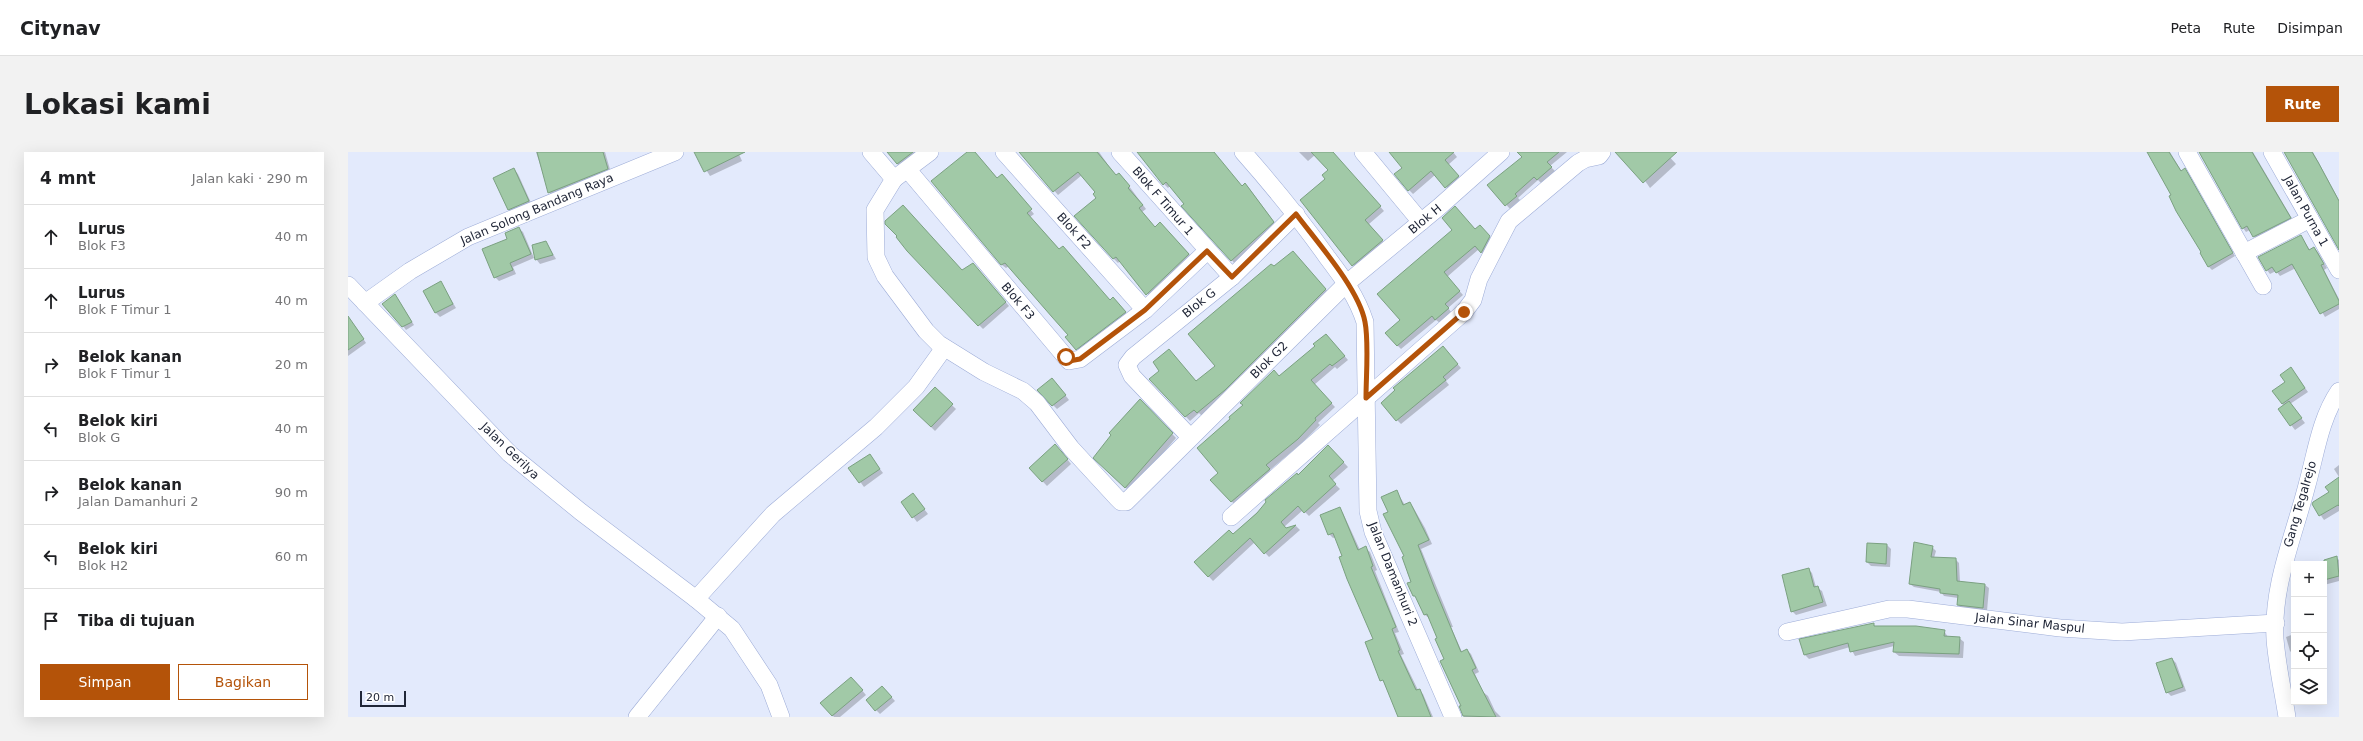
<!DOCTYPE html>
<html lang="id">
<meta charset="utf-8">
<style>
:root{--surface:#fff;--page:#f2f2f2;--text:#202124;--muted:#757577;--line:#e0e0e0;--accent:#b45309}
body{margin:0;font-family:"DejaVu Sans",sans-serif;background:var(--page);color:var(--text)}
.controls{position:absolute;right:12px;bottom:12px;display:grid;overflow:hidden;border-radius:0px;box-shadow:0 4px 16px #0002}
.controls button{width:36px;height:36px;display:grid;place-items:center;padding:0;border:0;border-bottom:1px solid var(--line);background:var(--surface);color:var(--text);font:20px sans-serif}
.scale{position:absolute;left:12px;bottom:10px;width:46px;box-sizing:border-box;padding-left:4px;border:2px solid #212738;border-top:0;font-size:11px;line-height:14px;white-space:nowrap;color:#212738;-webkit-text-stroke:3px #fff;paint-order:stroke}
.stop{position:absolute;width:12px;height:12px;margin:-9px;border:3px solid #b45309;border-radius:50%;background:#fff}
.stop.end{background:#b45309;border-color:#fff;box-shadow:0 1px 4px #0008}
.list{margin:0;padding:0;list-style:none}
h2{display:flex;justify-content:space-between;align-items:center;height:52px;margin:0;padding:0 16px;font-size:17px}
h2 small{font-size:13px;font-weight:400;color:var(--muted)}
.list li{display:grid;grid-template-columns:26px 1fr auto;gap:12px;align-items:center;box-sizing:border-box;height:64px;padding:0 16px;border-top:1px solid var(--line)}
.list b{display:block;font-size:15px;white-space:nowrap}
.list p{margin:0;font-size:13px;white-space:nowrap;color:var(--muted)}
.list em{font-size:13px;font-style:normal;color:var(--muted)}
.actions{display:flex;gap:8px;padding:12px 16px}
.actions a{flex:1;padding:9px 0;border:1px solid var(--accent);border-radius:0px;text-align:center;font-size:14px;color:var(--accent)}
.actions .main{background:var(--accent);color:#fff}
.icon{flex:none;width:22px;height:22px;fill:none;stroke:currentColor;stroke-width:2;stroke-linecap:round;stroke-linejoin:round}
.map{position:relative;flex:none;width:1991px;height:565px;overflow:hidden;border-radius:0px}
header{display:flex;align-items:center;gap:24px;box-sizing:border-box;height:56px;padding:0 20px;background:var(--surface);border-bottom:1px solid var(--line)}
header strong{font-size:19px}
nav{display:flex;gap:22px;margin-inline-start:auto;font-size:14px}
.intro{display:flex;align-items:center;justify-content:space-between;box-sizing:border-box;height:96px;padding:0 24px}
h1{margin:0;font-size:28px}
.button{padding:10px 18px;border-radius:0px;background:var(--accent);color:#fff;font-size:14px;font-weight:700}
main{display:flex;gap:24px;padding:0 24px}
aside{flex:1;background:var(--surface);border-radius:0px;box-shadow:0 4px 16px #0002}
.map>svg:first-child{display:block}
.shadow{fill:#0003}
.building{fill:#a1c9a7;stroke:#7ba181}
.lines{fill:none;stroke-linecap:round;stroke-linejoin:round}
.minor-casing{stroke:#9dacd7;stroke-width:18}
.minor{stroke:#fff;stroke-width:17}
.route{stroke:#b45309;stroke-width:5}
.labels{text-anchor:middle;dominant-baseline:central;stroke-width:3;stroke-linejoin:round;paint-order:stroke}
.street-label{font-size:12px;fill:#212738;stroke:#fff}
</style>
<header>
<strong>Citynav</strong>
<nav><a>Peta</a><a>Rute</a><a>Disimpan</a></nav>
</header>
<div class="intro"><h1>Lokasi kami</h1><a class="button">Rute</a></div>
<main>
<aside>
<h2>4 mnt<small>Jalan kaki · 290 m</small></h2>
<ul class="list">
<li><svg class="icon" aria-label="ahead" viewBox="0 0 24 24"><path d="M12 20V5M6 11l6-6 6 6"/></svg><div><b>Lurus</b><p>Blok F3</p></div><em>40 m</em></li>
<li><svg class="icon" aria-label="ahead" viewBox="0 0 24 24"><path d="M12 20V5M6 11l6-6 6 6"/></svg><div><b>Lurus</b><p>Blok F Timur 1</p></div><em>40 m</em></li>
<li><svg class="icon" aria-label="right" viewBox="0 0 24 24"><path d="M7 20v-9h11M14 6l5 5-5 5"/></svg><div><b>Belok kanan</b><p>Blok F Timur 1</p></div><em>20 m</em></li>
<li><svg class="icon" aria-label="left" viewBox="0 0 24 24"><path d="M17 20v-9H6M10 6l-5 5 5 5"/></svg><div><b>Belok kiri</b><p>Blok G</p></div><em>40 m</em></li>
<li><svg class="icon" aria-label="right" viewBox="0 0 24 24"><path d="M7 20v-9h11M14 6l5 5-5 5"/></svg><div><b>Belok kanan</b><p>Jalan Damanhuri 2</p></div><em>90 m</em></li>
<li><svg class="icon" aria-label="left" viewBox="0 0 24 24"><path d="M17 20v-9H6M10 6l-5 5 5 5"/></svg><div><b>Belok kiri</b><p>Blok H2</p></div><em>60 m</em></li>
<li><svg class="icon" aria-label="arrive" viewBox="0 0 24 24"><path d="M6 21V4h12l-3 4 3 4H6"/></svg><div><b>Tiba di tujuan</b></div></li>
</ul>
<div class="actions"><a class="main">Simpan</a><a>Bagikan</a></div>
</aside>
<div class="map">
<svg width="1991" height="565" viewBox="0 0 1991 565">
<rect width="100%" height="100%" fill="#e3eafc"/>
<g class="shadow">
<polygon points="188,0 257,0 263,21 205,44 201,40"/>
<polygon points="347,0 390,0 394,9 362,24"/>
<polygon points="539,0 575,0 553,16"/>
<polygon points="620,0 626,0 650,27 657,27 686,62 682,65 712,98 762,149 769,150 781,164 732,201 721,183 661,114 658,116 654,113 584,29"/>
<polygon points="673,0 751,0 768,24 775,26 798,57 794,60 807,76 812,72 845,106 803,146 772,109 770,111 766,107 728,64 750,46 748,40 734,23 710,43"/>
<polygon points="790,0 865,0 894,35 901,36 929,74 887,112 822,34 820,36 816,32"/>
<polygon points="951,0 984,0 1036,59 1021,72 1038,93 1009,117 1005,113 978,27 981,18 967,3 960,9"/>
<polygon points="1044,0 1105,0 1109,5 1100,13 1114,28 1102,39 1087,23 1065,42 1061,38 1056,16"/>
<polygon points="1177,0 1219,0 1202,14 1207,19 1193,31 1190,28 1170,46 1172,48 1162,57 1141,33 1175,5"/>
<polygon points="1277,0 1317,0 1328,12 1302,36"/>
<polygon points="1800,0 1822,0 1834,20 1837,18 1840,21 1887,104 1864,118 1860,114 1855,100"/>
<polygon points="1853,0 1905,0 1946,70 1909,88 1902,78 1898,80 1895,76"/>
<polygon points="1937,0 1965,0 1991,48 1991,94"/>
<polygon points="166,17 170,22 184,53 165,61 160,57"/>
<polygon points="170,76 175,80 186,106 165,115 168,122 151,129 147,125 161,87"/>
<polygon points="1128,78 1136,78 1145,89 1137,104 1131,97 1099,125 1115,143 1100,156 1104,161 1092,171 1088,168 1053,197 1049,193 1053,169"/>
<polygon points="1952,84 1962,98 1966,96 1970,100 1979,116 1976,118 1991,147 1991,157 1977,165 1948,116 1932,124 1928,119 1922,122 1919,118"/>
<polygon points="198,90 208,107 192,112 188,107"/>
<polygon points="949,104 982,142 854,264 851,261 842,269 802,227 848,230 868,214 926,115"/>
<polygon points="629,116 661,154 635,177 631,173 614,119"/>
<polygon points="93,131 108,156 92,165 88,161"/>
<polygon points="47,143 66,173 58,178 55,174"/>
<polygon points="0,173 7,174 18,191 0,204"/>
<polygon points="982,187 1000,208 989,217 987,215 966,233 987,255 970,271 972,273 954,291 922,318 925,322 887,353 864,328 872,321 851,296 896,253"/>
<polygon points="1098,199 1113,216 1098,229 1101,233 1053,272 1049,268"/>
<polygon points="1946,220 1960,240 1942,252 1957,271 1947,278 1931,257 1936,254 1925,239 1938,230"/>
<polygon points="708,231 721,248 709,257 705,253"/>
<polygon points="587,237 608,257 587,279 566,258"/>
<polygon points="792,248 828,286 782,340 747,306"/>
<polygon points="980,294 1000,315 984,329 992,337 961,364 955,358 936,375 938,377 948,374 952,378 921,405 907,390 865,429 847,410 885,383 920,350 971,306 969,304"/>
<polygon points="711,297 723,312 699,334 682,316"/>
<polygon points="521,303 535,321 516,335 502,316"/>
<polygon points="1991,313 1991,325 1986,317"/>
<polygon points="1991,326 1991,359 1976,368 1965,352 1982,340"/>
<polygon points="1048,339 1057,353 1062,351 1065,355 1077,376 1084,392 1073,397 1105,475 1103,475 1114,500 1119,498 1123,502 1131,520 1127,522 1135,540 1140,544 1147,559 1153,565 1116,565 1113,555 1115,554 1090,486 1081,466 1077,463 1059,420 1061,419 1058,404 1041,360"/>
<polygon points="565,343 580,362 569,370 554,350"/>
<polygon points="991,356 995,361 1012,398 1017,396 1022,400 1029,418 1027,419 1051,480 1047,481 1056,502 1053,503 1070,538 1075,542 1085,565 1051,565 1018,490 1026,487 1000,427 995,404 988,385 985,386 981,382"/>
<polygon points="1539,393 1543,397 1542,415 1523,414 1519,410"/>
<polygon points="1584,395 1588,399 1586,406 1607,407 1611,411 1612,430 1637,433 1641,436 1639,459 1613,456 1610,453 1610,446 1596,444 1593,440 1566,435 1562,432"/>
<polygon points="1988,405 1991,408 1991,429 1976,433 1976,412 1965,412"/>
<polygon points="1460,417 1464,421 1468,435 1474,439 1479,454 1448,463 1444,459"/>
<polygon points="1946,429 1946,444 1943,434 1943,430"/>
<polygon points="1525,472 1528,475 1596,479 1600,485 1611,486 1616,490 1615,506 1551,504 1546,500 1546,494 1507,504 1502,495 1461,507 1457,503"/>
<polygon points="1946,482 1946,503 1942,499 1938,485"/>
<polygon points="1824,507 1828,511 1838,539 1823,544 1819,540"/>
<polygon points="507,530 518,543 492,565 486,565 474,551"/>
<polygon points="538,539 547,549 532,562 528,558"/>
</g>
<g class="building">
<polygon points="189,0 255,0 260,17 200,41"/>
<polygon points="346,0 397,0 356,20"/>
<polygon points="539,0 565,0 549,12"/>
<polygon points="619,0 627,0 649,26 654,22 684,57 679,61 711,97 715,94 762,148 765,145 778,160 728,198 717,185 720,183 704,165 657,111 653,113 583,29"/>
<polygon points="671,0 749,0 768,23 771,21 782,34 780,36 795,53 791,56 807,75 812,70 841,102 798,143 768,105 765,107 726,64 748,46 745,42 747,40 730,20 705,40"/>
<polygon points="789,0 866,0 894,34 897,31 926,70 883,109 833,54 836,52 818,30 815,33"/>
<polygon points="963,0 985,0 1033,54 1017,68 1035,88 1004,114 952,48 977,27 974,23 980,18"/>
<polygon points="1041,0 1106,0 1097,8 1111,24 1097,36 1083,19 1060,39 1046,22 1054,16"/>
<polygon points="1169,0 1211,0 1199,10 1204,15 1189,28 1186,25 1167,42 1169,44 1157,54 1139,33 1174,5"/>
<polygon points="1267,0 1329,0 1295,31"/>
<polygon points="1799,0 1821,0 1833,19 1837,16 1885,101 1860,115 1852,101 1853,100 1828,59 1821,44 1823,43"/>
<polygon points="1851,0 1904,0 1943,66 1905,85 1899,74 1894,77"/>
<polygon points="1936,0 1964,0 1970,10 1991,49 1991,98"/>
<polygon points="166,16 181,49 160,58 145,26"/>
<polygon points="555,53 614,118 625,111 658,150 630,174 559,99 548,85 549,84 537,72 537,69"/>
<polygon points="1107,54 1127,77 1132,73 1142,84 1133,101 1127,94 1096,120 1112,139 1097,152 1101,156 1087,168 1084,164 1049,194 1037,181 1052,168 1029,142 1104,78 1094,66"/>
<polygon points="171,75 183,102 162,111 165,118 146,126 134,97 159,87 157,81"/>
<polygon points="1953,83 1961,98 1966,95 1976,112 1973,113 1991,149 1991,152 1972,162 1944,112 1928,121 1924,115 1918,119 1910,105"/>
<polygon points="198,89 205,103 187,108 184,93"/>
<polygon points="945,99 978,137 877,238 849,261 846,258 837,265 801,227 811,219 805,210 821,197 848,229 867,214 840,182 923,112 926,114"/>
<polygon points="93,129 105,152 87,161 75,139"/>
<polygon points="47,142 64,170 54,175 34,152"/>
<polygon points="0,164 16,187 0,198"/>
<polygon points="978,182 997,204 984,214 982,212 963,228 984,251 967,266 968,268 950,287 918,313 922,317 883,350 862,328 870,321 849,296 882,267 881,265 895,253 892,251 926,218 931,224 967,194 965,192"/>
<polygon points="1095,194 1110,212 1095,225 1098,228 1048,269 1033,251 1047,238 1045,236"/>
<polygon points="1943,215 1957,236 1934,252 1924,239 1937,230 1932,223"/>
<polygon points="704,226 718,243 704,254 689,238"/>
<polygon points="587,235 605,252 583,275 565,258"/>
<polygon points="792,247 825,281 777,336 745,306 763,283 761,281"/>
<polygon points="1941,249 1954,266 1942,274 1930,257"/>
<polygon points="707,292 720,307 694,330 681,316"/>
<polygon points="980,293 996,310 981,324 988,332 956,361 950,354 933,370 938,376 948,373 916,402 902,386 860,425 846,410 881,378 885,382 909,361 918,350 917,348 949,321 950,323"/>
<polygon points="522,302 532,317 511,331 500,316"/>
<polygon points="1991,325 1991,354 1990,353 1971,364 1964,352 1965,350 1981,340 1977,335"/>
<polygon points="1049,338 1055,353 1062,350 1081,388 1070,393 1086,435 1113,500 1119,497 1128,516 1124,518 1148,565 1115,564 1111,554 1113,554 1092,509 1096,507 1087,487 1089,486 1079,462 1076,463 1067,444 1065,444 1059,431 1063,430 1054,405 1056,404 1035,362 1040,360 1033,345"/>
<polygon points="565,341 577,357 564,366 553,350"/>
<polygon points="992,355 1010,398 1018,394 1025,414 1023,415 1048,475 1044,477 1052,498 1050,499 1068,538 1072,537 1083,565 1050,565 1035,528 1032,529 1017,490 1025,487 999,427 991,405 994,404 985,381 980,383 972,363"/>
<polygon points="1566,390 1585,394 1583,405 1608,406 1609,429 1637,432 1635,456 1609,453 1610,443 1592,441 1592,437 1561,432"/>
<polygon points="1519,391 1539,392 1538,412 1518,410"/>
<polygon points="1989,404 1991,424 1976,428 1976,408"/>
<polygon points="1461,416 1466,435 1470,434 1475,450 1443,460 1434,423"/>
<polygon points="1526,471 1526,474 1568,474 1597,478 1596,484 1612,485 1611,502 1545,500 1546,490 1502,500 1500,491 1456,503 1451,487"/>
<polygon points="1824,506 1835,535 1818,541 1808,511"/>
<polygon points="503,525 515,538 484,564 472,551"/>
<polygon points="534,534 544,545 527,559 518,548"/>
</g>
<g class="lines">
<g class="minor-casing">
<g id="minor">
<polyline points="523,0 546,27 582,0"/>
<polyline points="656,0 797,158"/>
<polyline points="772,0 884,125"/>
<path d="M895,0c30,34 58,68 84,105 16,21 30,40 38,65l3,189 5,21 80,185"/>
<polyline points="1015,0 1073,70"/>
<polyline points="1839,0 1915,134"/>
<polyline points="1924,0 1991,118"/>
<polyline points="560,18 721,209 732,207 797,158 859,99"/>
<polyline points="546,27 527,58 528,105 537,124 578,179 591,192 636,220 675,239 689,251 723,296 769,346 773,350 778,350 999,131 1091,55 1153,0"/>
<polyline points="1896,101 1962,67"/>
<polyline points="0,133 162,302 233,360 348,447 384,477 421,533 433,565"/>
<polyline points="17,151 62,119 120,85 327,0"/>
<polyline points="842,285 784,224 779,213 785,205 884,125 948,62"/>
<polyline points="883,365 1116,160 1125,148 1131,127 1161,69 1230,11 1237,7 1251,4 1254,0"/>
<polyline points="348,447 425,362 528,275 568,235 596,196"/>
<polyline points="1439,480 1541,457 1560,457 1712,476 1774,480 1928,471"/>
<polyline points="289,565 370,464"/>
<path d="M1939,565c-4,-26 -10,-52 -12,-78 -3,-54 19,-103 32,-154 9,-32 13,-66 32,-94"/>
</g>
</g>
<use href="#minor" class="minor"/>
</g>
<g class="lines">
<path class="route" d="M718,205l3,4 11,-2 65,-49 62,-59 25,26 64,-63c21,28 63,75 69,108 4,20 1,54 1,76l98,-86"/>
</g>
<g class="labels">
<g class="street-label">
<text transform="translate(815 49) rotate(49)">Blok F Timur 1</text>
<text transform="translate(189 57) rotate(-23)">Jalan Solong Bandang Raya</text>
<text transform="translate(1958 59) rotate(61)">Jalan Purna 1</text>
<text transform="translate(1077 67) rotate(-40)">Blok H</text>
<text transform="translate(726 79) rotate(48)">Blok F2</text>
<text transform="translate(670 149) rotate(50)">Blok F3</text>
<text transform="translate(851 151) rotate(-39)">Blok G</text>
<text transform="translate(921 208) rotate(-45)">Blok G2</text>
<text transform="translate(162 299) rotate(44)">Jalan Gerilya</text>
<text transform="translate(1952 352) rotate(-74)">Gang Tegalrejo</text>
<text transform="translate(1045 422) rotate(68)">Jalan Damanhuri 2</text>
<text transform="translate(1682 471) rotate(6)">Jalan Sinar Maspul</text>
</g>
</g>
</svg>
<div class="controls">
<button>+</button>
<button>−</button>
<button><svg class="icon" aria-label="locate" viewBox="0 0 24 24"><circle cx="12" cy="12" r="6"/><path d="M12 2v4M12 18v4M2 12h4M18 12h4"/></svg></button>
<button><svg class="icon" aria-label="layers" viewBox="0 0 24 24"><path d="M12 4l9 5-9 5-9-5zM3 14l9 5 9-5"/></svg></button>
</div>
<div class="scale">20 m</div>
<div class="stop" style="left:718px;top:205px"></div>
<div class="stop end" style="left:1116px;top:160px"></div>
</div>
</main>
